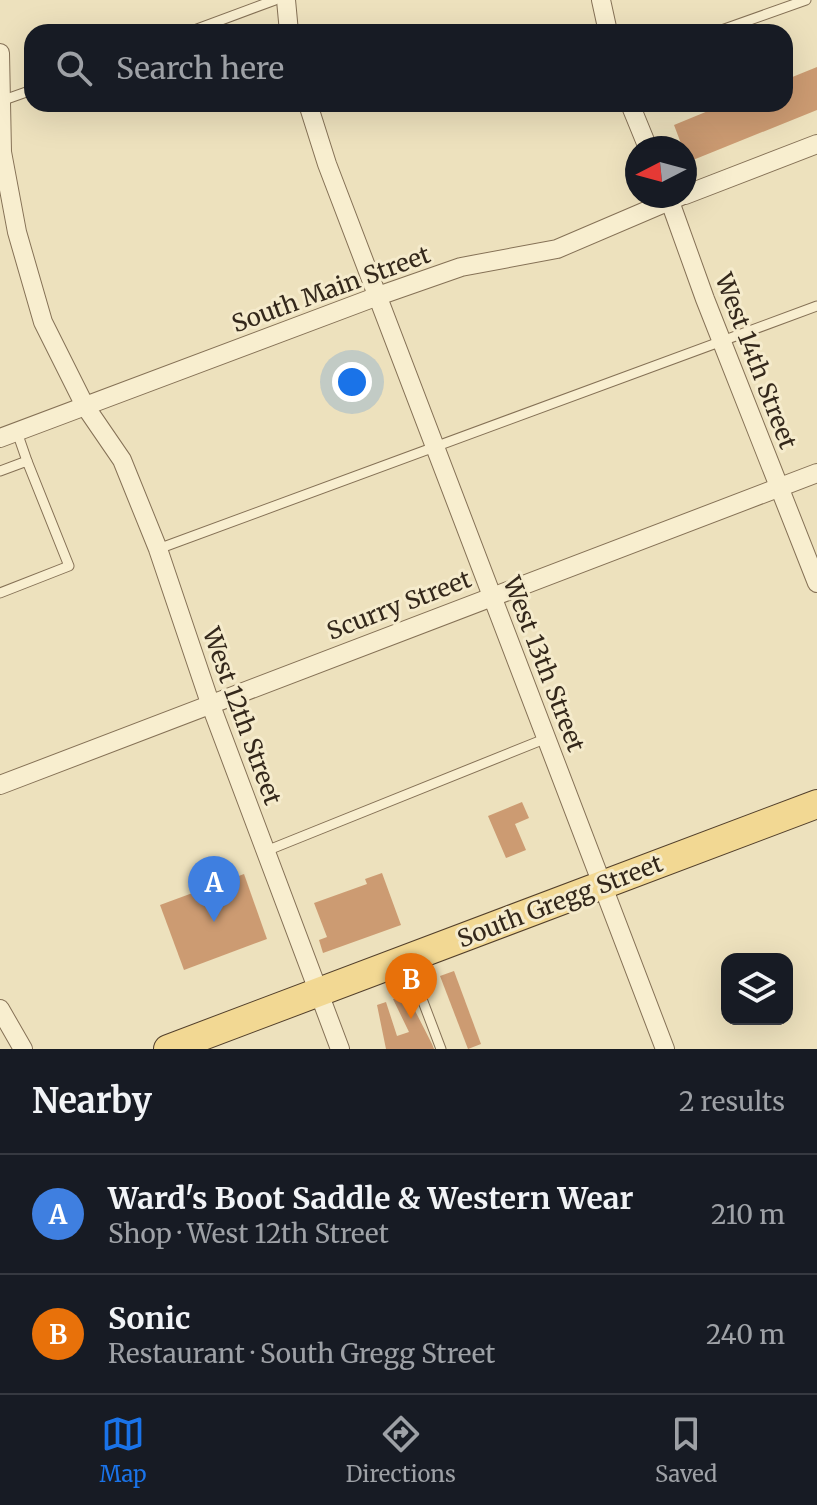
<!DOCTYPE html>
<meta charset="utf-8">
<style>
:root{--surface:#171b24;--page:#20242c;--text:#f1f3f6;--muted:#9ea1a6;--line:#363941;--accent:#1a73e8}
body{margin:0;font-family:Merriweather,serif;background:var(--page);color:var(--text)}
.controls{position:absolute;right:24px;bottom:24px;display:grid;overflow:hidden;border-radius:16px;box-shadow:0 8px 32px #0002}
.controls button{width:72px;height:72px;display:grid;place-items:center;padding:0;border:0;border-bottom:2px solid var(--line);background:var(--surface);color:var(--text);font:40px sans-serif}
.compass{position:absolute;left:625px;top:136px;width:72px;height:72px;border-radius:50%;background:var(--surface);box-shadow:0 8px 32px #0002;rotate:264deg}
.you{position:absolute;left:352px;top:382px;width:28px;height:28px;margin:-20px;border:6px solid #fff;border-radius:50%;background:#1a73e8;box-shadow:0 0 0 12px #1a73e833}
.badge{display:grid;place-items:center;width:52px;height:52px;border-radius:50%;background:var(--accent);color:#fff;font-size:26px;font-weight:700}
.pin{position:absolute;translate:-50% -66px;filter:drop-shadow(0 2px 4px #0008)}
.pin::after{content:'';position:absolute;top:42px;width:28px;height:24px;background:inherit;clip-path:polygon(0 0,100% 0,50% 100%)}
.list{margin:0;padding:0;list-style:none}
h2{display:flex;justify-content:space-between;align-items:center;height:104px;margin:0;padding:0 32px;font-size:34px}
h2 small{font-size:26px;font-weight:400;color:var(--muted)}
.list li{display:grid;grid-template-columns:52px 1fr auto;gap:24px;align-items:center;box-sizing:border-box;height:120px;padding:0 32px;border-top:2px solid var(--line)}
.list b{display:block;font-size:30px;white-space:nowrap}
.list p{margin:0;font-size:26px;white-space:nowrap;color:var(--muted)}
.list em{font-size:26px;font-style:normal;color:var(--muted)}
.icon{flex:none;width:44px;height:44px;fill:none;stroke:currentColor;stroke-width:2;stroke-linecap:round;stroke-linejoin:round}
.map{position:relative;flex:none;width:817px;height:1049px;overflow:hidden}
.search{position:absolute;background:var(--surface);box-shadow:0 8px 32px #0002;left:24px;right:24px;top:24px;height:88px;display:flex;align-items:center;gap:20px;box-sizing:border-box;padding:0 28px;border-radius:24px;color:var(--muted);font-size:30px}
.sheet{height:344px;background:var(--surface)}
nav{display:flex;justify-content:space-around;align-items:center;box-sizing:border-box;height:112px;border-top:2px solid var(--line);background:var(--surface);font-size:22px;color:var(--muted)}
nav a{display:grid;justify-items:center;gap:4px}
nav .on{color:var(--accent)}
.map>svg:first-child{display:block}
.building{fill:#cc9b72}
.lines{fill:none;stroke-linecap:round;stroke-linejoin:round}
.lane-casing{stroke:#857156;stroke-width:11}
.street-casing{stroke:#857156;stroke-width:20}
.primary-casing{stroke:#523f2b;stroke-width:30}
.lane{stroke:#f8eecf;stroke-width:9}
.street{stroke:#f8eecf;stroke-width:18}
.primary{stroke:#f2d893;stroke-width:28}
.labels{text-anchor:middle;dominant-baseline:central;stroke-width:6;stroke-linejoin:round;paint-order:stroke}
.street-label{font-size:24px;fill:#34281b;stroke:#f5ebcc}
</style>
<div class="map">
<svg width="817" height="1049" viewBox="0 0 817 1049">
<rect width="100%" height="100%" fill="#ede1bd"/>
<g class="building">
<polygon points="817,67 817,110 688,162 674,125 725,104 785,104 785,80"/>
<polygon points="522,802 529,818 515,824 526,850 506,858 488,816"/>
<polygon points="382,873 401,925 323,953 319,940 327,937 314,903 367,884 365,879"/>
<polygon points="244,874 267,939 184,970 160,905"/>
<polygon points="454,971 481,1044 468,1049 440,976"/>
<polygon points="407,995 432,1044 434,1049 386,1049 377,1005 386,1002 397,1036 409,1032 393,999"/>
</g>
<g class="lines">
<g class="lane-casing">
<g id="lane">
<polyline points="189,32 275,0"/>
<polyline points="716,32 806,0"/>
<polyline points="1,101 32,90"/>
<polyline points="17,432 27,461"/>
<polyline points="0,471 27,461 69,566 0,593"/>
<polyline points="158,549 817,306"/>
<polyline points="266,851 547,738"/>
<polyline points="408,962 441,1049"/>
</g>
</g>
<g class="street-casing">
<g id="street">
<polyline points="286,0 289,32"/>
<polyline points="601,0 608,32"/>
<polyline points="0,53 2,152 17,232 43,322 85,406 122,460 158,549 210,703 340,1049"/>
<polyline points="308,104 327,164 665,1049"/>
<polyline points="630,104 648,148"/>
<polyline points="685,195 817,144"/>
<polyline points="668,196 705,299 817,583"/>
<polyline points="0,438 378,296 461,267 557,249 681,196"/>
<polyline points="0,785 817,473"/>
<polyline points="0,1009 23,1049"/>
</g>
</g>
<g class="primary-casing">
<polyline id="primary" points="168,1049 817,804"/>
</g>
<use href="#lane" class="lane"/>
<use href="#street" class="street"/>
<use href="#primary" class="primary"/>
</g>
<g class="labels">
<g class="street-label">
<text transform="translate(331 289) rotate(-20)">South Main Street</text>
<text transform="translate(756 361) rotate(69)">West 14th Street</text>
<text transform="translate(399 605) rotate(-21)">Scurry Street</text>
<text transform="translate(544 664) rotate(69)">West 13th Street</text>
<text transform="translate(242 716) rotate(70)">West 12th Street</text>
<text transform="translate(560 901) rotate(-21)">South Gregg Street</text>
</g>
</g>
</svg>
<div class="controls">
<button><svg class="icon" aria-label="layers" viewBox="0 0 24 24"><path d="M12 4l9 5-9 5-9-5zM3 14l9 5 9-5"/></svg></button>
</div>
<svg class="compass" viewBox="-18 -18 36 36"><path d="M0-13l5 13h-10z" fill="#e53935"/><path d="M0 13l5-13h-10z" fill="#9ea1a6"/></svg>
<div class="you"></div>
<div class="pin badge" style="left:214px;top:922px;background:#3f7fe0">A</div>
<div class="pin badge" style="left:411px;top:1019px;background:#e8710a">B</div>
<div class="search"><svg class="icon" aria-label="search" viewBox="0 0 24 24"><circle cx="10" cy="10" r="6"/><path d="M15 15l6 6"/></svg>Search here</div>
</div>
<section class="sheet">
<h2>Nearby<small>2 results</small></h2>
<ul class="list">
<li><span class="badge" style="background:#3f7fe0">A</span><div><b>Ward's Boot Saddle &amp; Western Wear</b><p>Shop · West 12th Street</p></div><em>210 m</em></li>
<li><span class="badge" style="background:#e8710a">B</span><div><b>Sonic</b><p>Restaurant · South Gregg Street</p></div><em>240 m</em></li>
</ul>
</section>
<nav>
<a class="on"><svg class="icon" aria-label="map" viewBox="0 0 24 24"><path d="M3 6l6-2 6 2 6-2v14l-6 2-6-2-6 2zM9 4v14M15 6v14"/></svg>Map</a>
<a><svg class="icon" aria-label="directions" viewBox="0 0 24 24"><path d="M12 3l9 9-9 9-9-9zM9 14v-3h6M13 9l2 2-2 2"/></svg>Directions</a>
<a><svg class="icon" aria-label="saved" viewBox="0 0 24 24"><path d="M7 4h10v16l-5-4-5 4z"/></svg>Saved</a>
</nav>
